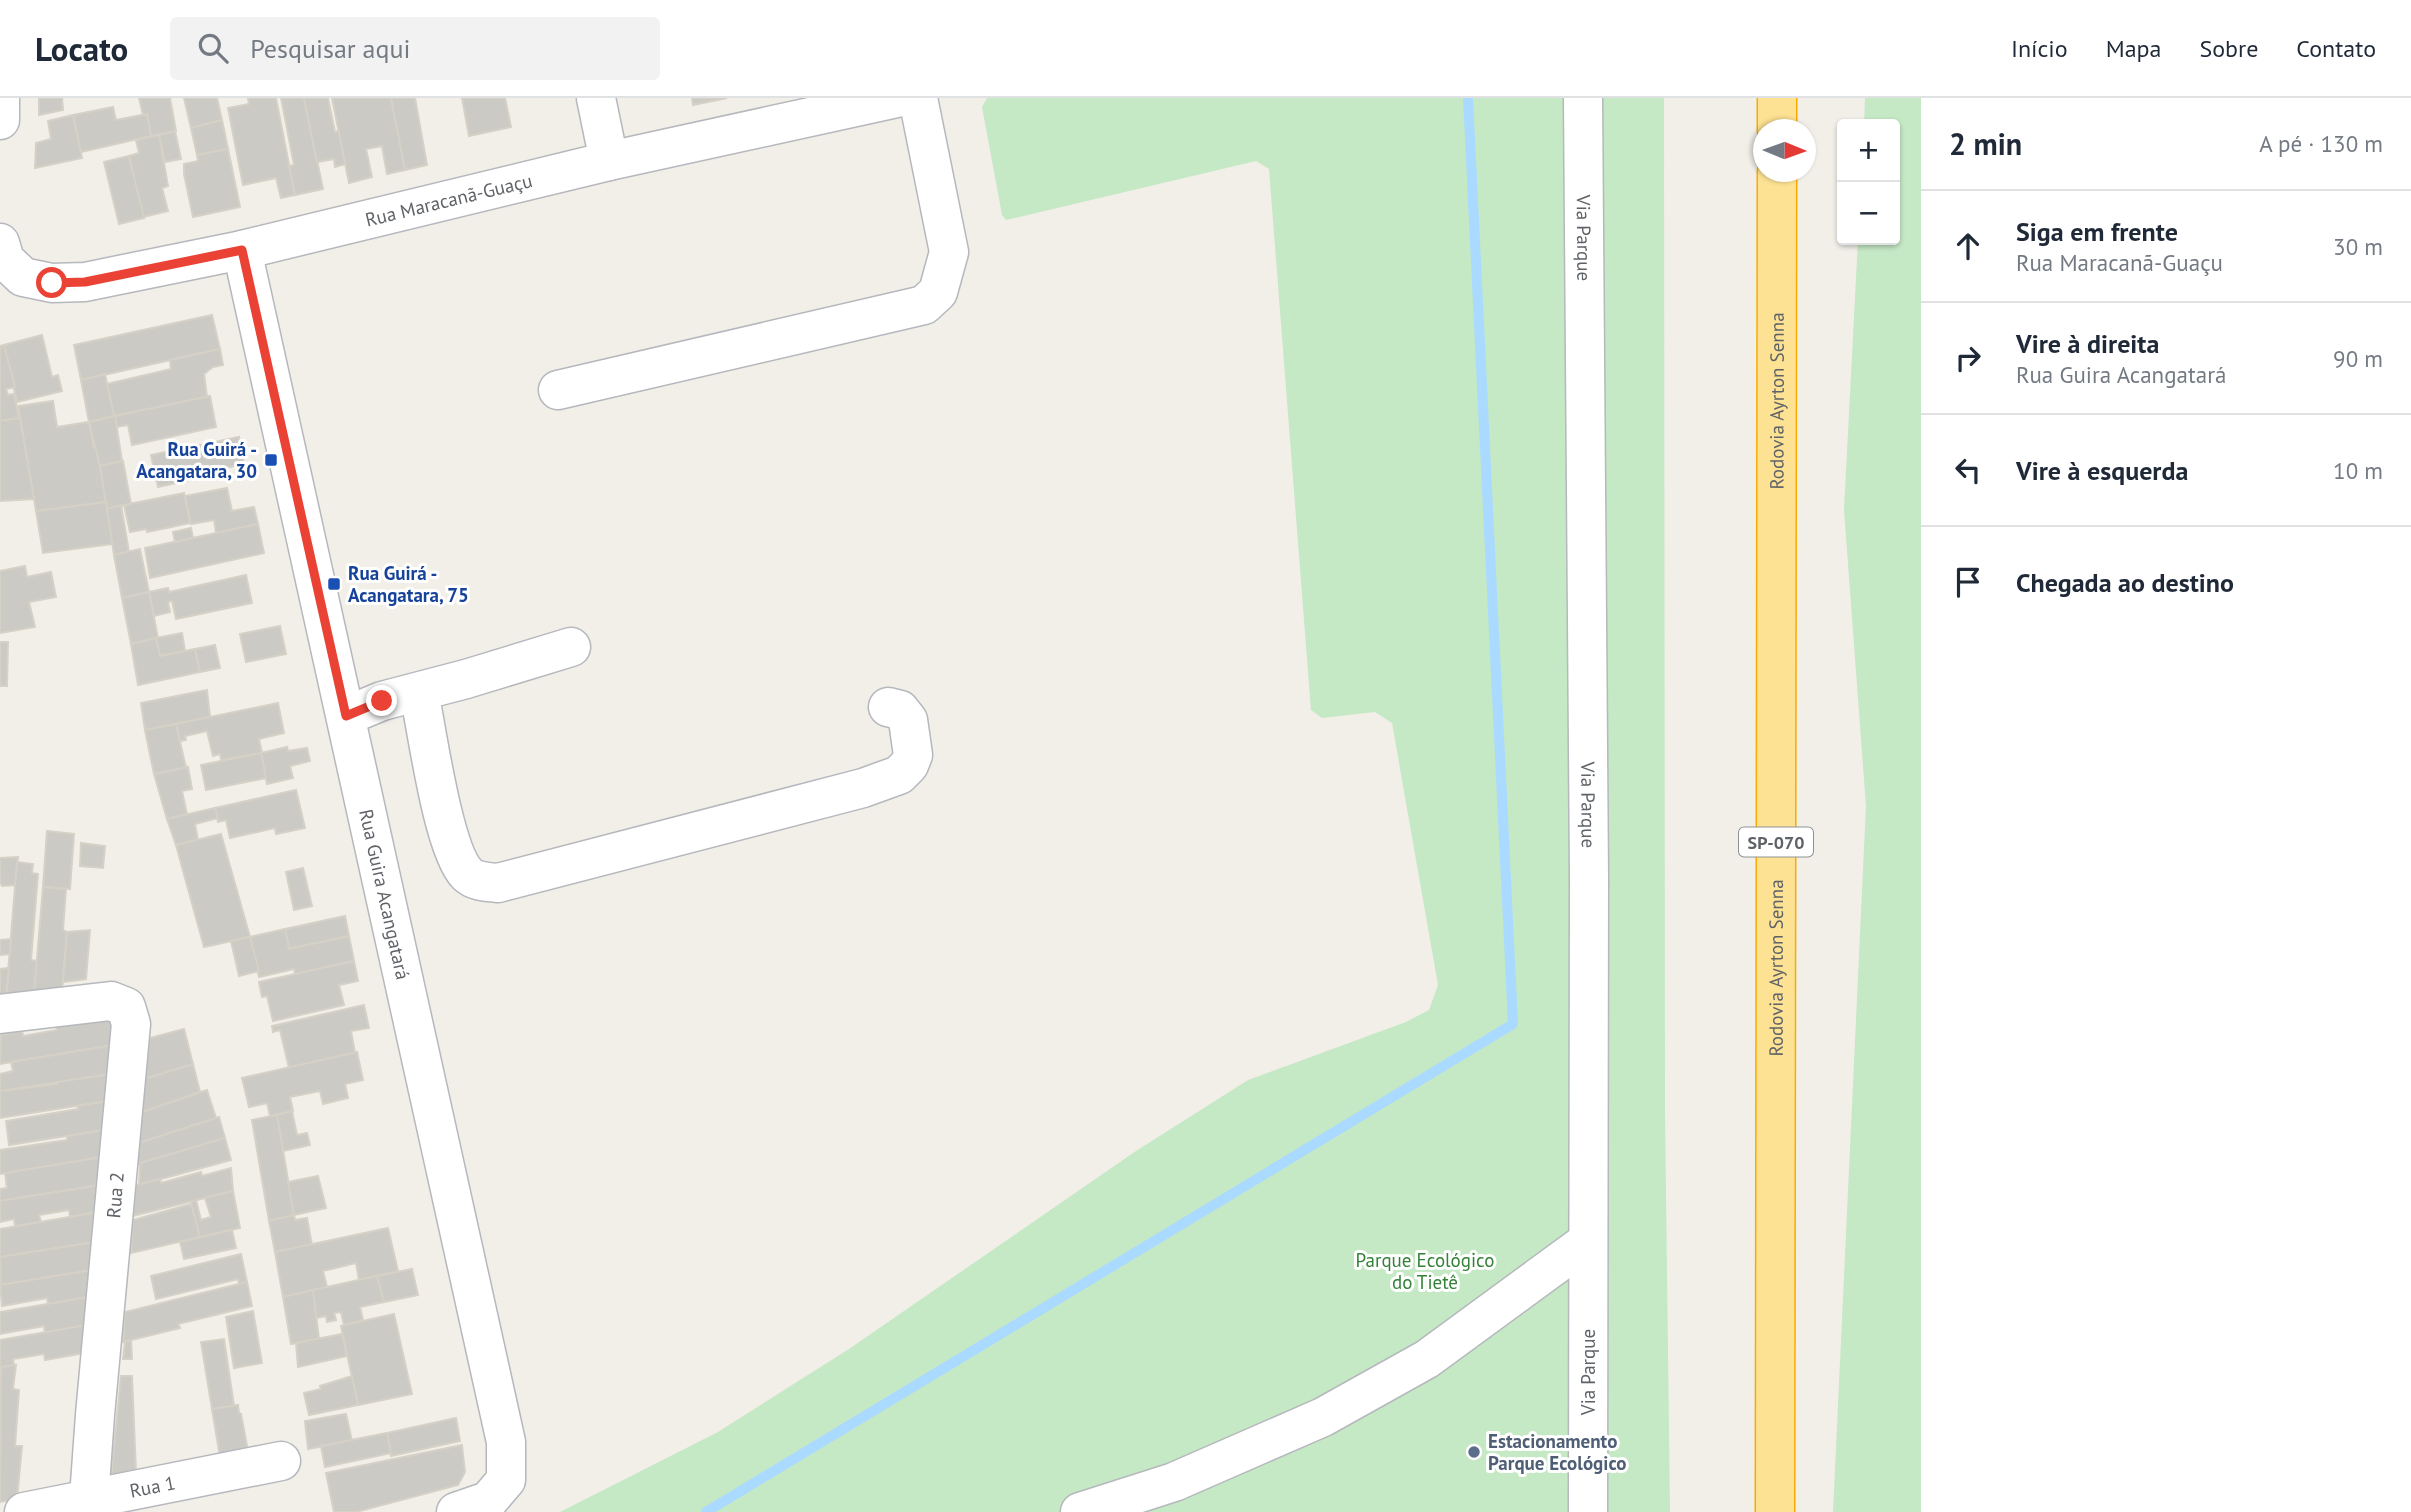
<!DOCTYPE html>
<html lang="pt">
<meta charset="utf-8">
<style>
:root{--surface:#fff;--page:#f2f2f3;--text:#1f2937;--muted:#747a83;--line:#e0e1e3}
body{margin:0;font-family:"PT Sans",sans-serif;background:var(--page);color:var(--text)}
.controls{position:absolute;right:21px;top:21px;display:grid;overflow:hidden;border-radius:7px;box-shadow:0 2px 5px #0004}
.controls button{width:63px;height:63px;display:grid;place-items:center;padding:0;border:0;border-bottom:2px solid var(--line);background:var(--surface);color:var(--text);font:35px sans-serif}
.compass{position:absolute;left:1753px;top:21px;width:63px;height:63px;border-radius:50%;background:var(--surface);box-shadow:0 2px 5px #0004;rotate:91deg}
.stop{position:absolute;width:21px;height:21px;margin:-16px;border:5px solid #ea4335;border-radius:50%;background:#fff}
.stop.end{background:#ea4335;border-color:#fff;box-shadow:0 2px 7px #0008}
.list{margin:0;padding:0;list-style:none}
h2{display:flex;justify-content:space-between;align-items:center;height:91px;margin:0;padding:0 28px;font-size:30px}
h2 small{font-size:23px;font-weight:400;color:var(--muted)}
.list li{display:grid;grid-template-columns:46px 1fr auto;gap:21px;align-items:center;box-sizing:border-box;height:112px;padding:0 28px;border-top:2px solid var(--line)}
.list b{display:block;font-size:26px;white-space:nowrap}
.list p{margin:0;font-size:23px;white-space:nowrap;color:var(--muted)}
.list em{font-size:23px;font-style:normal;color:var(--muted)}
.icon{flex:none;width:38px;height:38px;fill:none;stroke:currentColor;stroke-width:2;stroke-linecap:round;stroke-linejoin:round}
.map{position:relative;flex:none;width:1921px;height:1414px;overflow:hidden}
header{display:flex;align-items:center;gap:42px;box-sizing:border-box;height:98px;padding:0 35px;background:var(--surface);border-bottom:2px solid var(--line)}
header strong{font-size:33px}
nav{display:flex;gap:38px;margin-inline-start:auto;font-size:24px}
.search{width:490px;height:63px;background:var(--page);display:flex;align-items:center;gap:18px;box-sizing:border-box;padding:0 24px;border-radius:7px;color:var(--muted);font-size:26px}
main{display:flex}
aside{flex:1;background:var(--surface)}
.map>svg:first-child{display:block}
.green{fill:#c5e8c5}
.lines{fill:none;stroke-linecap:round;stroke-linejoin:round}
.stream{stroke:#aadaff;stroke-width:10}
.building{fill:#cccac5;stroke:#d6d1c6;stroke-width:2}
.minor-casing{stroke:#b5b8bc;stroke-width:41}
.highway-casing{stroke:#f9ab00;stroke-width:41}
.minor{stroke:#fff;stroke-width:38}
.highway{stroke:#fde293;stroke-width:38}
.route{stroke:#ea4335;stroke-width:9}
.transit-dot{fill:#1a4fb4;stroke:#fff;stroke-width:2.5}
.service-dot{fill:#5c6f8a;stroke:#fff;stroke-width:2.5}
.labels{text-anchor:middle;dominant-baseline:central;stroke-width:6;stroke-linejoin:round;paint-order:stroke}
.shield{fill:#fff;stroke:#8f9295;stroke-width:2}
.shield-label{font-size:18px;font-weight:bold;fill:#5f6368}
.street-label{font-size:19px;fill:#5f6368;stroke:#fff}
.transit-label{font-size:19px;font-weight:bold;fill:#164399;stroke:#fff;text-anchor:end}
.park-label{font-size:19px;fill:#348238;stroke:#fff}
.service-label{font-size:19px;font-weight:bold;fill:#4e5e75;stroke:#fff;text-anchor:start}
</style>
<header>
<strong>Locato</strong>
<div class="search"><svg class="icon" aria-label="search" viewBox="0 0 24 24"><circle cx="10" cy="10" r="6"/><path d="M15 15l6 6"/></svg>Pesquisar aqui</div>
<nav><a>Início</a><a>Mapa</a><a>Sobre</a><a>Contato</a></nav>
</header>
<main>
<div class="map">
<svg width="1921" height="1414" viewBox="0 0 1921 1414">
<rect width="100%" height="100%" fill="#f1efe8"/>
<g class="green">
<polygon points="987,0 1664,0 1665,1015 1670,1414 560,1414 718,1334 849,1251 1136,1053 1248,982 1406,924 1429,912 1438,887 1392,625 1375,614 1322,620 1311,612 1269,71 1256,63 1006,122 1002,117 982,9"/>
<polygon points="1865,0 1921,0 1921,1414 1833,1414 1866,708 1844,412 1858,142 1895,142 1895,26 1864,26"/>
</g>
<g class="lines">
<polyline class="stream" points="706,1414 1513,926 1468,0"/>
</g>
<g class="building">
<polygon points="39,0 62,0 63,12 39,17"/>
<polygon points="139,0 170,0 176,33 151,38 147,16 143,17"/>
<polygon points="184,0 217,0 222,22 191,30"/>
<polygon points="248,0 276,0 295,97 281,100 276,80 243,87 228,10 249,6"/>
<polygon points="281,0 304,0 323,91 295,97 289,68 294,67"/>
<polygon points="304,0 328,0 335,34 339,33 346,66 335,69 334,61 317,64"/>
<polygon points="332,0 391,0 405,72 387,76 382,48 366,51 372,79 349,85"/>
<polygon points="391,0 415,0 427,67 405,72"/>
<polygon points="462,0 505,0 511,29 469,38"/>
<polygon points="692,0 727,0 693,7"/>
<polygon points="113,9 116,22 147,16 151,38 81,54 73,17"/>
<polygon points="73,17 82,60 35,70 36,45 51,41 48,23"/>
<polygon points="222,22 228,51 197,57 191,30"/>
<polygon points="175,33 181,61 165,64 159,37"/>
<polygon points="159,37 168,88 162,90 168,113 143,119 129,58 139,55 136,42"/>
<polygon points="228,51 240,109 193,119 184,76 184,66 198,63 197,57"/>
<polygon points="129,58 144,120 119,126 104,64"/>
<polygon points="212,217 220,251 81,282 74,247"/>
<polygon points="42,237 52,279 58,277 62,293 17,304 4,247"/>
<polygon points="4,247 15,289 6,291 8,297 14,296 19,320 0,323 0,248"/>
<polygon points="220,251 223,267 213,269 204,276 207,299 114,318 107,286 171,271 170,262"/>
<polygon points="105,276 114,318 89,324 81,282"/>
<polygon points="210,298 216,329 132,347 128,327 116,329 115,318"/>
<polygon points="53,303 57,329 89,324 94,350 97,349 106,404 36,413 18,308"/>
<polygon points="115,318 122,363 100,368 89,324"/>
<polygon points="20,320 34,401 0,403 0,323"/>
<polygon points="239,339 244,366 226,370 227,374 158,389 151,357"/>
<polygon points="123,363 131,406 107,411 100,368"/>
<polygon points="227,390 232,413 254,409 258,426 216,435 214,422 191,426 185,398"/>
<polygon points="184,395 190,425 147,434 146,431 130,434 124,407"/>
<polygon points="106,404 113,446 43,455 36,413"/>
<polygon points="121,407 129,454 114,457 107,411"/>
<polygon points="258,426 264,455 150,480 145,450"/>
<polygon points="191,430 193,440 175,444 173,434"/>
<polygon points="140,451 149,494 122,500 114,457"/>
<polygon points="25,468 27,479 51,474 56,499 29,504 35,529 0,535 0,473"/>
<polygon points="246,477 252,505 176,521 172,503 168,504 170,514 154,518 149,494 168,490 169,494"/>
<polygon points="149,494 158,540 131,546 122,500"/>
<polygon points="280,528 286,556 246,564 240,536"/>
<polygon points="182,535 185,553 160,558 156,540"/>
<polygon points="156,540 160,558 195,551 200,574 138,587 131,546"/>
<polygon points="0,544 8,544 7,588 0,588"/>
<polygon points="215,547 220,570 200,574 195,551"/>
<polygon points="207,592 210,619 145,632 141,605"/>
<polygon points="278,605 284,635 259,641 262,655 221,662 220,656 213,658 207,633 185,638 186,642 180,643 176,626"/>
<polygon points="176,626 186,670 154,676 145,632"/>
<polygon points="287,649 288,653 307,650 310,663 290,668 293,680 267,686 261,655"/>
<polygon points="261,655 266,680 206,692 201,667"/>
<polygon points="188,669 192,691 182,693 187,716 167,721 154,676"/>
<polygon points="296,692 305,730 276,736 275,730 230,740 226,722 218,724 215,710"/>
<polygon points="215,710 218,720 195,726 198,742 176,747 167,721"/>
<polygon points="47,733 74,736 70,791 43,789"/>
<polygon points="221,736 250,839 204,849 176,747"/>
<polygon points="81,745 105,748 103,770 80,768"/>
<polygon points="18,759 15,787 2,788 0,784 0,760"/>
<polygon points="17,764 33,766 32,775 38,776 31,862 37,863 34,896 6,899"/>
<polygon points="303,770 312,808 294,812 286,774"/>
<polygon points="43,789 66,791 63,832 67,834 62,893 34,896"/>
<polygon points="345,818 349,838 289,851 285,831"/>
<polygon points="285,831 289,851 349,838 354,863 295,876 294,871 259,879 250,839"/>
<polygon points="90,832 86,881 63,884 67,834"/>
<polygon points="250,839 259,873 239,878 231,843"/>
<polygon points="11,841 10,856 0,857 0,842"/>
<polygon points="354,863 358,883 339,887 344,907 273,923 267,898 262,899 259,884"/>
<polygon points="9,870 6,899 0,900 0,871"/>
<polygon points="364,907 369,930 351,933 355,955 289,970 280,932 273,934 272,928"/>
<polygon points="116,918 114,947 0,966 1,937 22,933 23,938 57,932 56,928"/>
<polygon points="184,931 193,966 145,981 150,940"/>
<polygon points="114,947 111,976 0,993 0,976 13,973 11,964"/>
<polygon points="357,954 363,982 345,986 348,1000 323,1006 320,993 290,999 293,1013 270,1018 267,1005 249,1009 242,980"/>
<polygon points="193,966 200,994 142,1014 145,981"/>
<polygon points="111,976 108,1003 0,1020 0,993 57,986 57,984"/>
<polygon points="207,992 216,1020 139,1045 142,1014"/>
<polygon points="108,1003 105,1032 9,1047 6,1023 78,1011 77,1008"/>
<polygon points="292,1013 297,1037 307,1035 310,1047 283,1053 277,1017"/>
<polygon points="277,1017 294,1117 269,1123 252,1022"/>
<polygon points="219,1019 225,1040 138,1066 139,1045"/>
<polygon points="105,1032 103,1059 0,1076 0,1052 67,1042 67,1038"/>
<polygon points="225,1040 231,1062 139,1087 140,1065"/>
<polygon points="103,1059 100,1087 0,1103 0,1091 7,1090 5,1075"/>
<polygon points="231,1070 233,1093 133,1118 136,1087 160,1081 161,1085 201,1074 202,1078"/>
<polygon points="318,1078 326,1110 294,1117 288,1084"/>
<polygon points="100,1087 98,1114 70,1119 69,1112 39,1117 41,1124 15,1128 14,1121 0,1124 0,1103"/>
<polygon points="233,1093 240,1130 200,1139 191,1104 196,1102 201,1122 211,1119 205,1100"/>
<polygon points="191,1106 200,1139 131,1155 133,1122"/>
<polygon points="98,1114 95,1144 0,1159 0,1131"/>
<polygon points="294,1117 295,1122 307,1120 312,1147 275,1154 269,1123"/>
<polygon points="388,1130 398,1173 359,1182 356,1165 323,1173 327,1189 283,1199 275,1154"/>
<polygon points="232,1132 236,1150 184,1161 180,1144"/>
<polygon points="95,1144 92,1172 1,1187 0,1159"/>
<polygon points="241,1156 247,1184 239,1186 238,1181 156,1201 151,1178"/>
<polygon points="412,1171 418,1197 384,1204 377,1178"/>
<polygon points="92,1172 89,1199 48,1206 47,1200 2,1208 0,1187"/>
<polygon points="377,1178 384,1204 360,1209 363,1222 344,1227 341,1214 334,1215 336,1222 327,1224 326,1218 316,1220 313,1192"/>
<polygon points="247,1184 252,1208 178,1226 180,1230 123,1244 125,1214"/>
<polygon points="313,1192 319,1241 291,1246 283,1199"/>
<polygon points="89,1199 87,1227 45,1235 44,1228 0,1236 0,1214"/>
<polygon points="253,1213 262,1265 234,1270 226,1219"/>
<polygon points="394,1216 412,1296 358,1307 341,1228"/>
<polygon points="87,1227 85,1255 45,1262 44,1256 13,1261 14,1267 0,1270 0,1242"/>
<polygon points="342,1236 347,1258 298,1269 296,1245"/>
<polygon points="224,1241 234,1308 212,1311 201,1244"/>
<polygon points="131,1242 132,1261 123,1261 125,1244"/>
<polygon points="16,1267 13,1291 19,1292 15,1348 22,1348 17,1401 0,1404 1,1269"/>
<polygon points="121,1278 132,1278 136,1374 111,1380"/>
<polygon points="352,1278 358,1307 309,1317 304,1295 321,1291 320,1288"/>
<polygon points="238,1307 239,1315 241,1316 248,1353 220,1359 212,1311"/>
<polygon points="346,1316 352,1343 308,1351 305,1323"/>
<polygon points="456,1320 460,1343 391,1358 387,1335"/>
<polygon points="387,1335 391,1355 325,1369 321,1348"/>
<polygon points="462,1347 465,1374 458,1387 356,1414 334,1414 326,1375"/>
</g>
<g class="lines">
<g class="minor-casing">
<g id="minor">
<polyline points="596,0 609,63"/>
<path id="s1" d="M1583,0l6,780 -1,634"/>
<polyline points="0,22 0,0"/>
<path id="s2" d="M0,145l5,17 18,17 29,6 33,-1 157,-32 367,-89 288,-63"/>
<path id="s3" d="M242,152l264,1192v38l-18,21 -32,11"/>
<polyline points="558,292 924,207 938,194 949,154 918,0"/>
<path d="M419,594c8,38 24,158 48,182 8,8 21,8 31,9l365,-95 36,-13 10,-10 4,-10 -5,-35 -8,-10 -12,-3"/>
<polyline points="346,618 382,603 466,581 571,549"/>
<polyline points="0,916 111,903 126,909 131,926 95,1317 88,1414"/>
<path id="s4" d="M24,1414l257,-51"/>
<polyline points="1080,1414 1174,1384 1323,1319 1427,1261 1588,1143"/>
</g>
</g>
<g class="highway-casing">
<g id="highway">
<polyline points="1777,32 1777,0"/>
<path id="s5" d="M1775,1414l2,-1340"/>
</g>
</g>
<use href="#minor" class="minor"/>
<use href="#highway" class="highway"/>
</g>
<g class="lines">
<polyline class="route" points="52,185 85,184 242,152 346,618 382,603"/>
</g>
<g class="transit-dot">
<rect x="264" y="355" width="14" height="14" rx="3.5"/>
<rect x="327" y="479" width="14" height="14" rx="3.5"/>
</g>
<circle class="service-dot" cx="1474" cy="1354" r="7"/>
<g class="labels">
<rect class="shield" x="1739" y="729.5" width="74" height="29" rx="5"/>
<g class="shield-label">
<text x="1776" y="744">SP-070</text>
</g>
<g class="street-label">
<text stroke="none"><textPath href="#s2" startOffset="478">Rua Maracanã-Guaçu</textPath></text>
<text stroke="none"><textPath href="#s1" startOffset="140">Via Parque</textPath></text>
<text stroke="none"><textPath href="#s5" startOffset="1111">Rodovia Ayrton Senna</textPath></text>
<text stroke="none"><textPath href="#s1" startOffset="707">Via Parque</textPath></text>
<text stroke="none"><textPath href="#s3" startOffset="660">Rua Guira Acangatará</textPath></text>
<text stroke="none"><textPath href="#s5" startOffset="544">Rodovia Ayrton Senna</textPath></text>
<text transform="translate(115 1097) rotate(-85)">Rua 2</text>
<text transform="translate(1588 1274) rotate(-90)">Via Parque</text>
<text stroke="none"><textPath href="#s4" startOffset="131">Rua 1</textPath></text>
</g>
<g class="transit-label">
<text x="257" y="351">Rua Guirá -<tspan x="257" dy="22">Acangatara, 30</tspan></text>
<text x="348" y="475" text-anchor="start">Rua Guirá -<tspan x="348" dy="22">Acangatara, 75</tspan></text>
</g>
<g class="park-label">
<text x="1425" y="1162">Parque Ecológico<tspan x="1425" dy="22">do Tietê</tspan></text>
</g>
<g class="service-label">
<text x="1488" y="1343">Estacionamento<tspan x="1488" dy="22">Parque Ecológico</tspan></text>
</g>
</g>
</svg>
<div class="controls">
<button>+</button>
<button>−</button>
</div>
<svg class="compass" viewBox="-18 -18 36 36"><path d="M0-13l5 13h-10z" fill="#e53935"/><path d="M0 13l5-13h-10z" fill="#747a83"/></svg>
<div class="stop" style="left:52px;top:185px"></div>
<div class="stop end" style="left:382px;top:603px"></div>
</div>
<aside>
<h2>2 min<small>A pé · 130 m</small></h2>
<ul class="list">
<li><svg class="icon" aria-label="ahead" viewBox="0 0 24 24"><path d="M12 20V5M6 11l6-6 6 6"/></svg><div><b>Siga em frente</b><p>Rua Maracanã-Guaçu</p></div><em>30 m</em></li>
<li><svg class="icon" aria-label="right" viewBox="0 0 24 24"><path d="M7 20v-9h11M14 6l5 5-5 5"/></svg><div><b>Vire à direita</b><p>Rua Guira Acangatará</p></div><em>90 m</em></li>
<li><svg class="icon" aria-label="left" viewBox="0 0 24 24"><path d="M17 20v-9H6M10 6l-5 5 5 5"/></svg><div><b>Vire à esquerda</b></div><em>10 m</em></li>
<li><svg class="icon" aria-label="arrive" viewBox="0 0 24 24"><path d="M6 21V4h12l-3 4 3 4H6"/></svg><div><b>Chegada ao destino</b></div></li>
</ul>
</aside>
</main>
